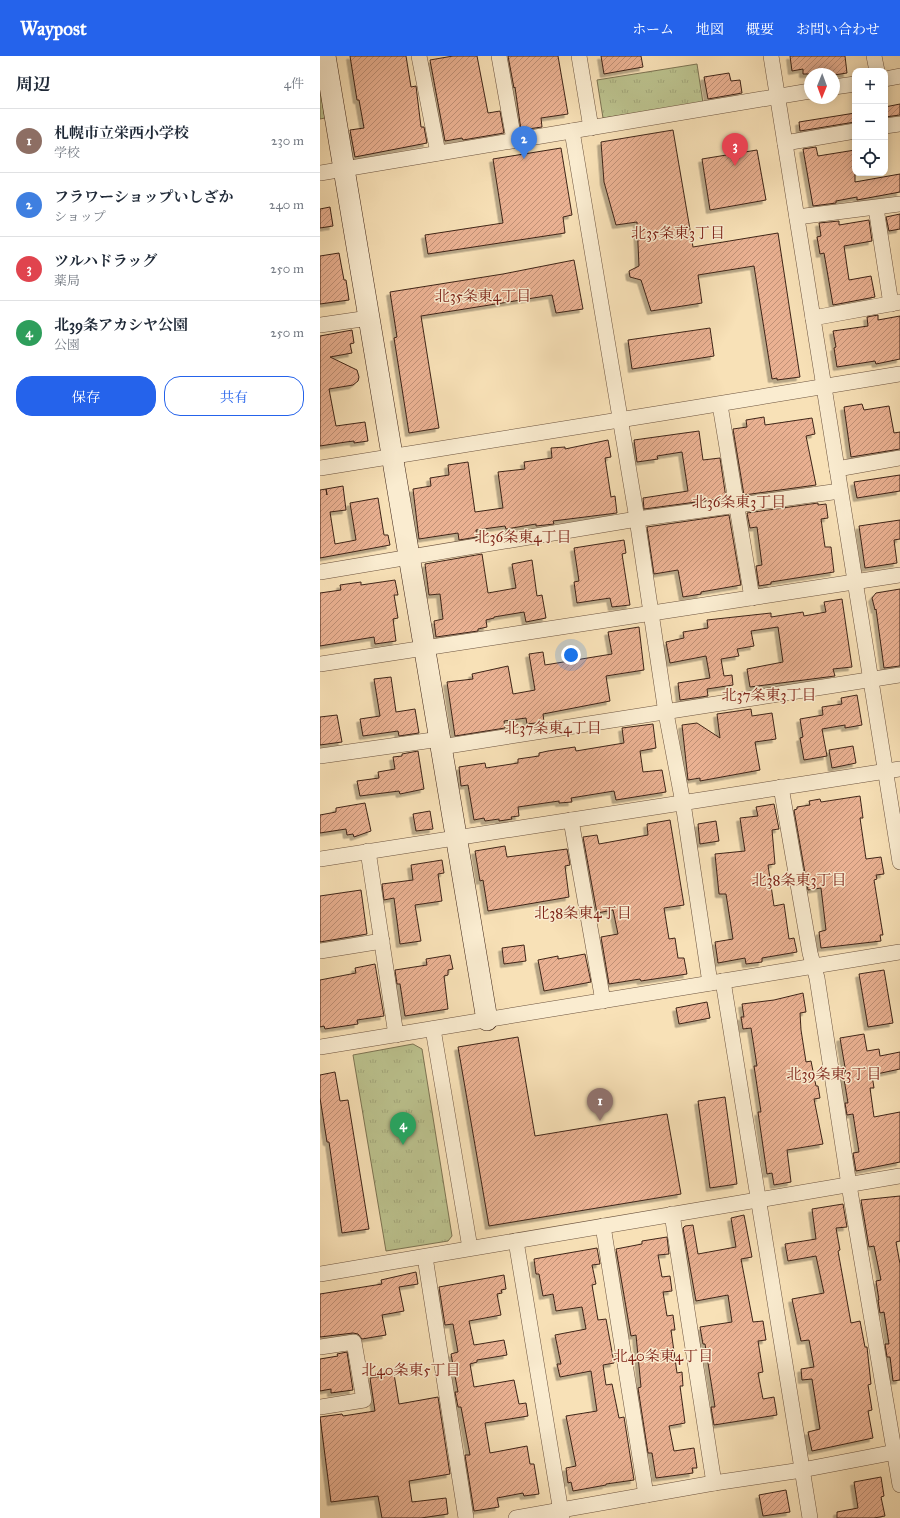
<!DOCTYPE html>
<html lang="ja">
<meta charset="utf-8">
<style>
:root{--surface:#fff;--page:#f2f2f3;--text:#1f2937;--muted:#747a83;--line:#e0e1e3;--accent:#2563eb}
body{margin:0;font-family:"IM FELL Great Primer","Noto Serif JP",serif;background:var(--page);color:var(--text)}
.controls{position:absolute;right:12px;top:12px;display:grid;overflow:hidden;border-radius:8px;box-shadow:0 2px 10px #0003}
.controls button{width:36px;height:36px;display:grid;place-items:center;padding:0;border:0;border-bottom:1px solid var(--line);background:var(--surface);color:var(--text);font:20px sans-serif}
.compass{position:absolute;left:484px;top:12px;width:36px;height:36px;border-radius:50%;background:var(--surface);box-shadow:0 2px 10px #0003;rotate:181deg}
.you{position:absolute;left:251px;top:599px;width:14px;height:14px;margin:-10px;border:3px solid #fff;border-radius:50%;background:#1a73e8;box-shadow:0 0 0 6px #1a73e833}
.badge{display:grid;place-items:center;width:26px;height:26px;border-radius:50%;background:var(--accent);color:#fff;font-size:13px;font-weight:700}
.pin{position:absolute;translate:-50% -33px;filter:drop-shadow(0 1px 2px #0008)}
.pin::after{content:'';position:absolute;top:21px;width:14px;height:12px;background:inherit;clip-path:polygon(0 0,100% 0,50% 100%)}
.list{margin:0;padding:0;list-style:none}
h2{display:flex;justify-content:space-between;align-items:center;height:52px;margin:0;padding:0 16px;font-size:17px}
h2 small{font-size:13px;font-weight:400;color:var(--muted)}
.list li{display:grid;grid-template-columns:26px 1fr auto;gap:12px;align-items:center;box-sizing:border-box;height:64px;padding:0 16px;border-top:1px solid var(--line)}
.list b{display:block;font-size:15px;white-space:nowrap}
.list p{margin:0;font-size:13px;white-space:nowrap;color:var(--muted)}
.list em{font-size:13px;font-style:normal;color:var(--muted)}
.actions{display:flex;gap:8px;padding:12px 16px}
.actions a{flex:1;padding:9px 0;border:1px solid var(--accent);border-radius:16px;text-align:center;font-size:14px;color:var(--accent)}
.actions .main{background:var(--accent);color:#fff}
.icon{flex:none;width:22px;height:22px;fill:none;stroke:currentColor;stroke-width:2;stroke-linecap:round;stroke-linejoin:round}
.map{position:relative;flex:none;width:580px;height:1462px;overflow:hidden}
header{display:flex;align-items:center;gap:24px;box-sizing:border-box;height:56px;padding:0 20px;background:var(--accent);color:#fff}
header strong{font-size:19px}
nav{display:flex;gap:22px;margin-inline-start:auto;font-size:14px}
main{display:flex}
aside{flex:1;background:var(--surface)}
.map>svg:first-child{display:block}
.grass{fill:url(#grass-tufts);stroke:#7d7453}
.building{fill:url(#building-hatch);stroke:#3e2417;filter:url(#shadow)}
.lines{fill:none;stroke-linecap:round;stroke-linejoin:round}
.street-casing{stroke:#6c533f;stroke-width:16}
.secondary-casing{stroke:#3e2417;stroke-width:22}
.street{stroke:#faecd0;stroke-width:15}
.secondary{stroke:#faecd0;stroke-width:21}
.labels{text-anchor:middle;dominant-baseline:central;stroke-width:3;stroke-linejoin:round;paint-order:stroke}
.neighbourhood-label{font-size:15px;fill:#7a1f14;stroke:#faecd0}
</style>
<header>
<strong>Waypost</strong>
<nav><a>ホーム</a><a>地図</a><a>概要</a><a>お問い合わせ</a></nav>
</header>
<main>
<aside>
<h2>周辺<small>4件</small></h2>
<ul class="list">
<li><span class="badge" style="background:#8d6e63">1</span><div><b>札幌市立栄西小学校</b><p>学校</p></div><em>230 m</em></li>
<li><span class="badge" style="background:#3f7fe0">2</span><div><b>フラワーショップいしざか</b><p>ショップ</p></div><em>240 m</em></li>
<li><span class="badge" style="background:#e0444e">3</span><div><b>ツルハドラッグ</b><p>薬局</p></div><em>250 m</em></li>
<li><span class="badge" style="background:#2e9e5b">4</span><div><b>北39条アカシヤ公園</b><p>公園</p></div><em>250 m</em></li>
</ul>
<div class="actions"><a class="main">保存</a><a>共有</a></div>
</aside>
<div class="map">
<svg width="580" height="1462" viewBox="0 0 580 1462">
<defs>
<pattern id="grass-tufts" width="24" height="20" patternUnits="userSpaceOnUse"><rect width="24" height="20" fill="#bcc38f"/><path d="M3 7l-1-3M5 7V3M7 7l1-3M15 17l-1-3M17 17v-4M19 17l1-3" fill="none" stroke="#a3a77b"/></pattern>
<pattern id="building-hatch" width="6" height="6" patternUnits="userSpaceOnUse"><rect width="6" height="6" fill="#eab192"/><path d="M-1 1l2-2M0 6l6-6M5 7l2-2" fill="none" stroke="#bf9076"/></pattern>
<filter id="shadow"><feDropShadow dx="-3.5" dy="3.5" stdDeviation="0" flood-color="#0004"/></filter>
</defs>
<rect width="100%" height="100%" fill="#f8e1b7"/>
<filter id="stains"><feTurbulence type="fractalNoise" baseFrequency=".005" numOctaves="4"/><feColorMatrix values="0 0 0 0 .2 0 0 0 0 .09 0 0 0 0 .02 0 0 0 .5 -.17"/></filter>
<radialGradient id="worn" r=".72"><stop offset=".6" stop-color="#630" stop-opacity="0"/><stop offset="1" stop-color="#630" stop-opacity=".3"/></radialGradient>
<g class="grass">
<polygon points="377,8 383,47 283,62 277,24"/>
<polygon points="0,29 5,62 0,63"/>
<polygon points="93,988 102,993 132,1180 128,1185 66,1195 33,999"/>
</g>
<g class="building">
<polygon points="30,0 86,0 91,31 96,30 101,71 104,71 107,87 35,101 30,74 44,72 39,44 37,44"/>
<polygon points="133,0 157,0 168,57 180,55 184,77 143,84 142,82 125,85 110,4"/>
<polygon points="188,0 238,0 248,58 221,62 222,71 201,74 195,31 194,32"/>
<polygon points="281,0 321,0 323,11 284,18"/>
<polygon points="470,0 525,0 527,17 514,19 514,18 483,18 483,13 472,15"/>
<polygon points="409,17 411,25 420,24 422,37 388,43 384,21"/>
<polygon points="580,48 580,59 565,61 565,51"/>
<polygon points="535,57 535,66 480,75 479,66"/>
<polygon points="353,74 373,191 458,177 480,321 457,324 457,322 452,323 434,210 378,219 382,247 331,255 321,224 310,221 309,215 319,210 317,166 296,169 284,126 281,86"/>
<polygon points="496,91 498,100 535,94 535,126 580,118 580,136 537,144 537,141 516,145 516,147 493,150 483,93"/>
<polygon points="241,92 252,159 243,161 245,177 108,198 105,179 183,167 173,103"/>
<polygon points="437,94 446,144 390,154 382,103"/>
<polygon points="10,151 13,170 0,172 0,153"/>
<polygon points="580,158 580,173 569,175 566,161"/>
<polygon points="549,164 552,185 524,190 529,224 551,220 555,241 513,249 504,197 500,198 497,181 501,180 499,167 519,165 519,169"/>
<polygon points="19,197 24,224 26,224 29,244 0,248 0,200"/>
<polygon points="254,204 263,253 236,257 232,239 101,260 119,372 89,377 74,282 77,281 70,236 183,218"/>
<polygon points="558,259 558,264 580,260 580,303 556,308 555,305 517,311 514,292 516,291 513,275 548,270 547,261"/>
<polygon points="390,272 394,300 312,313 308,284"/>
<polygon points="32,274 34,287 30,288 32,297 10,301 37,314 39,321 38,325 33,329 9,333 16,370 45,366 48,385 34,387 34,385 26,386 0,390 0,280"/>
<polygon points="542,348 544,354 569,350 574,377 580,376 580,393 531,401 524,351"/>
<polygon points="444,361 445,369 492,362 495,378 486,380 496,429 424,439 413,373 427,371 426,364"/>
<polygon points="379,375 383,404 400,402 406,442 324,453 323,442 368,435 362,396 337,400 338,403 317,406 314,384"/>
<polygon points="288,384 291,401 285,402 291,441 295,440 297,457 233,465 234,468 216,470 216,468 186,473 185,470 156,474 157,481 139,484 138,477 99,483 93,433 111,430 110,422 129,419 128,409 148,406 155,456 183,452 178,416 205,413 204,406 232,402 231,392 245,391 245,393"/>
<polygon points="580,419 580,435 537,442 534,426"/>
<polygon points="23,430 26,454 10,456 15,488 36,484 30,447 58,442 64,479 68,479 70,489 0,502 0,434 6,433 7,439 6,433"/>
<polygon points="498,447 498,449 506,448 508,462 501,463 505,491 511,491 514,516 451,526 451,528 439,530 436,510 442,509 437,471 430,472 427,457"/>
<polygon points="409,459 421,529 381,536 381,538 363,541 358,514 334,518 327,471"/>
<polygon points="580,464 580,483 574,484 577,507 545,512 539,470"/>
<polygon points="304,484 306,497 302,498 310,549 292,551 290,542 257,547 254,526 259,525 254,492"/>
<polygon points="162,498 168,537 196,532 192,508 212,504 217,540 222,539 226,562 206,566 204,556 174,561 174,562 166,564 167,571 158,573 158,575 116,581 114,565 123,563 120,538 109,539 105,508"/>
<polygon points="75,524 78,539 74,539 78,562 73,563 76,585 55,588 54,581 0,590 0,537 21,534 20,529 41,526 41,529"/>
<polygon points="580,533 580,610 564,612 556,553 555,554 552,542 556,537"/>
<polygon points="522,543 532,611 513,613 515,620 430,631 427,613 463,606 458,571 431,575 434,590 417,593 419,600 401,603 404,620 412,619 413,629 387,633 388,640 360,644 358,627 390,622 386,600 350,607 346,586 364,582 363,576 388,572 387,564 451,557 451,561 483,556 484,560 506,556 504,546"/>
<polygon points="319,571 324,614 286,620 290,645 223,658 224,666 207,668 206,662 184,665 185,672 135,680 127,626 153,623 152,618 188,610 193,638 215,634 209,598 223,596 225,609 292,598 288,576"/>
<polygon points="71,621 76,656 95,653 99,677 79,680 78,675 43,680 40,663 60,660 54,623"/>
<polygon points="537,639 542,669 525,672 525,669 502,673 507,700 484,704 480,682 483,681 480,663 503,659 502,651 522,648 521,642"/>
<polygon points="431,653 432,660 452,657 456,683 435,686 440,714 380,725 380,722 368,724 362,669 377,667 400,682 397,658"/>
<polygon points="17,659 22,686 0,689 0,661"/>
<polygon points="333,668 336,692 320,695 323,716 342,714 346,736 296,744 294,735 251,742 252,746 239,747 239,745 198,751 199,760 191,761 192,763 179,765 179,763 165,765 164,762 154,764 148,729 141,730 139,711 165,707 166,712 198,707 198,703 219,700 219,697 228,695 255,691 256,695 304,687 302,672"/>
<polygon points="533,690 536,707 512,712 509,694"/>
<polygon points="98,695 104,733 80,738 79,735 40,740 37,725 59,722 58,716 75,713 73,701 82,700 82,698"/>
<polygon points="540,740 543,762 540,762 546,803 561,801 564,818 556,819 557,823 554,824 563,879 560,879 561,885 501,892 499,876 506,874 501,832 488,834 474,754 477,753 477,751 490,749 489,745 500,743 501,746"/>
<polygon points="45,747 51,775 34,781 33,778 27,779 26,773 0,777 0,759 16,756 16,752"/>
<polygon points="454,748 459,773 452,774 455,808 448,809 454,850 464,848 469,883 474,882 477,896 442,902 442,906 426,908 425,902 398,907 395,886 413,883 406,838 399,838 395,798 425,795 420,762 438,760 436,751"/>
<polygon points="110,755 113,773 96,775 93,758"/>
<polygon points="350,764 364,849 344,852 349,883 355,882 358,902 364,902 367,918 321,925 320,923 289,928 281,881 298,878 293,854 277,857 263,781 277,779 279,788 328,779 327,768"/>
<polygon points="396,765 399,785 380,788 378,768"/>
<polygon points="185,790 187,801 247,793 250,809 245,810 249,841 168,855 163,824 160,825 155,795"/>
<polygon points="122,804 124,817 118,818 122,845 95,849 101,885 80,888 74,842 64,844 62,828 93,824 91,809"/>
<polygon points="41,834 47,878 0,886 0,840"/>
<polygon points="204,889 206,905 184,908 182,892"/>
<polygon points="265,898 271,926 224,935 218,904 238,900 238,903"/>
<polygon points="130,899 133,913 128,914 128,919 124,920 128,953 85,960 80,928 77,928 75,914 107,909 106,903"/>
<polygon points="55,908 64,960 37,964 38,968 5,973 4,970 0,971 0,924 36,917 35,912"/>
<polygon points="564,914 573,967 548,971 539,918"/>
<polygon points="483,937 486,956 480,957 481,974 486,1006 491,1005 496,1030 498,1030 500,1042 494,1043 503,1088 467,1094 471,1126 454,1129 452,1117 447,1118 438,1056 441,1056 434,1010 437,1010 431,972 423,973 421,961 424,961 422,948 454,944"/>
<polygon points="387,946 390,962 359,968 356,952"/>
<polygon points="544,978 547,995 559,993 560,1000 580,996 580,1013 552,1019 554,1032 550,1032 554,1061 580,1056 580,1106 536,1115 533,1097 539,1096 533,1058 527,1059 525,1047 528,1047 523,1017 526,1017 520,982"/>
<polygon points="198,981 215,1080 347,1058 361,1138 169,1170 138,991"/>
<polygon points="15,1016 20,1045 28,1044 49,1173 22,1177 9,1086 7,1086 0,1042 0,1019"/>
<polygon points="405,1041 417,1128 390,1132 378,1045"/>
<polygon points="580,1140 580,1185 576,1186 580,1208 580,1324 573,1325 570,1301 567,1301 565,1288 569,1288 564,1256 560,1257 558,1244 559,1244 556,1225 561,1224 554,1190 549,1191 541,1144"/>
<polygon points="523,1148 527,1171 516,1172 520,1194 518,1195 531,1267 540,1265 545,1291 547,1291 551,1328 548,1329 552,1354 548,1355 553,1382 492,1395 488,1376 500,1373 492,1323 482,1324 481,1313 494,1311 489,1284 481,1285 472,1243 504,1237 496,1200 468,1205 465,1188 496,1183 492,1153"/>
<polygon points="424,1159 432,1201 421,1203 433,1266 443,1265 446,1284 438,1285 443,1316 438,1317 443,1343 454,1341 457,1359 394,1369 391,1351 395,1351 385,1288 383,1288 380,1271 412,1266 408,1239 376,1245 363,1172 365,1170 373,1169 378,1198 416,1191 411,1162"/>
<polygon points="347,1181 349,1198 338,1199 342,1221 350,1220 352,1235 343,1236 347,1260 353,1259 355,1274 351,1274 357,1317 362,1316 363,1330 360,1330 365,1367 349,1370 354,1395 374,1392 377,1412 372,1412 373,1417 336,1422 332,1397 328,1397 318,1332 321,1331 316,1279 311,1280 296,1193 322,1188 322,1185"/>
<polygon points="277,1192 280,1208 272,1209 276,1228 272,1229 278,1264 286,1263 294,1307 283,1309 286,1329 292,1328 299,1362 304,1361 314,1424 286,1428 286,1429 253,1435 251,1426 248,1427 246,1412 256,1410 246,1360 277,1355 271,1315 240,1321 237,1308 241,1308 235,1279 266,1273 262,1251 236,1255 233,1238 223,1240 219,1218 216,1218 214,1203"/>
<polygon points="96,1216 98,1228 79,1231 84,1255 62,1259 66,1279 42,1283 38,1278 33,1277 0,1281 0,1238 62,1228 61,1224"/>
<polygon points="184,1219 186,1233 181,1234 182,1237 177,1238 181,1259 149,1265 154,1289 184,1284 187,1299 157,1304 157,1306 150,1308 154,1331 194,1324 199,1348 206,1347 208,1360 165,1367 170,1397 207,1390 210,1408 214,1408 219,1438 204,1440 203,1437 177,1442 179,1451 154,1455 145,1399 150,1399 141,1351 138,1351 135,1336 138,1336 131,1298 138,1296 133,1268 125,1269 119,1231"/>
<polygon points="27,1296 33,1334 11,1337 11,1333 0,1335 0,1303 18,1300 17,1298"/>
<polygon points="74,1318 79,1348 118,1341 130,1418 89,1425 92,1446 126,1442 128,1458 101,1462 62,1462 58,1440 11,1446 0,1361 22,1358 23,1360 55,1355 50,1322"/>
<polygon points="561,1421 564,1440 561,1441 565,1460 554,1462 517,1462 517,1456 538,1452 534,1426"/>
<polygon points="466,1434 470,1456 443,1460 439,1439"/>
</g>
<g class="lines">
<g class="street-casing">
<g id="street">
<polyline points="99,0 118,97"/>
<polyline points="179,0 194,84"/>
<polyline points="259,0 271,72"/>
<polyline points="451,0 580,806"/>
<polyline points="554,0 557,15"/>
<polyline points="565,23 580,20"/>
<polyline points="514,31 535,28"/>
<polyline points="565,70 580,68"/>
<polyline points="252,75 317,463 346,657 363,747 390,927"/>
<polyline points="465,87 535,75"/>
<polyline points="0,117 490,35"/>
<polyline points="556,152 571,248"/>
<polyline points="477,161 580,148"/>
<polyline points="493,262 580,246"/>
<polyline points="0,269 49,262"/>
<polyline points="400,349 432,542"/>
<path d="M0,412c193,-32 387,-61 580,-94"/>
<polyline points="517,413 580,402"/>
<polyline points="0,516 317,463 520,435"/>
<polyline points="0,608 580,519"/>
<polyline points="121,691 580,619"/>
<polyline points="0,700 120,683"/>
<polyline points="461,731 490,897 497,922 529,1129 580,1429"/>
<polyline points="251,764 283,945"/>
<polyline points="48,795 76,979"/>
<polyline points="0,803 580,713"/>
<polyline points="0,895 62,885"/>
<polyline points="403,925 490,1462"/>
<polyline points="113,973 150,1192"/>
<polyline points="0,991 580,896"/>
<polyline points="352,1158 394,1427"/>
<polyline points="283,1170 326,1439"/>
<polyline points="196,1185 242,1462"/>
<polyline points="105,1201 146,1462"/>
<polyline points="0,1218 580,1120"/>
<polyline points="0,1291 34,1286 44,1344 0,1351"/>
<polyline points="196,1462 394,1427 482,1414 580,1395"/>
</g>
</g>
<g class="secondary-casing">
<polyline id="secondary" points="5,0 167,964"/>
</g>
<use href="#street" class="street"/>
<use href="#secondary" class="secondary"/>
</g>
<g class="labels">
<g class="neighbourhood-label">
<text x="358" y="177">北35条東3丁目</text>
<text x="163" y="240">北35条東4丁目</text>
<text x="419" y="446">北36条東3丁目</text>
<text x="203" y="481">北36条東4丁目</text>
<text x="449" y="639">北37条東3丁目</text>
<text x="233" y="672">北37条東4丁目</text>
<text x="479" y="824">北38条東3丁目</text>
<text x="263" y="857">北38条東4丁目</text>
<text x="514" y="1018">北39条東3丁目</text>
<text x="343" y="1300">北40条東4丁目</text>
<text x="91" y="1314">北40条東5丁目</text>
</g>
</g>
<rect width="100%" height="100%" filter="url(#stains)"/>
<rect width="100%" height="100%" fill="url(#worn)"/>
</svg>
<div class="controls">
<button>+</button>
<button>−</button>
<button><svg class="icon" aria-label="locate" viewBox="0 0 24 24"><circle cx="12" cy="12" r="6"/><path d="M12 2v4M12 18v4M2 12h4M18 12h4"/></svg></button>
</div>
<svg class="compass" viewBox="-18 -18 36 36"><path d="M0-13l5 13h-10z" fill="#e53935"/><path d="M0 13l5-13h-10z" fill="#747a83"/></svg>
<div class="you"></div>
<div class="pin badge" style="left:280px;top:1065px;background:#8d6e63">1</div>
<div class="pin badge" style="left:204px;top:103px;background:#3f7fe0">2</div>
<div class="pin badge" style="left:415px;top:110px;background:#e0444e">3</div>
<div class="pin badge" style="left:83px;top:1089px;background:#2e9e5b">4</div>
</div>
</main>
